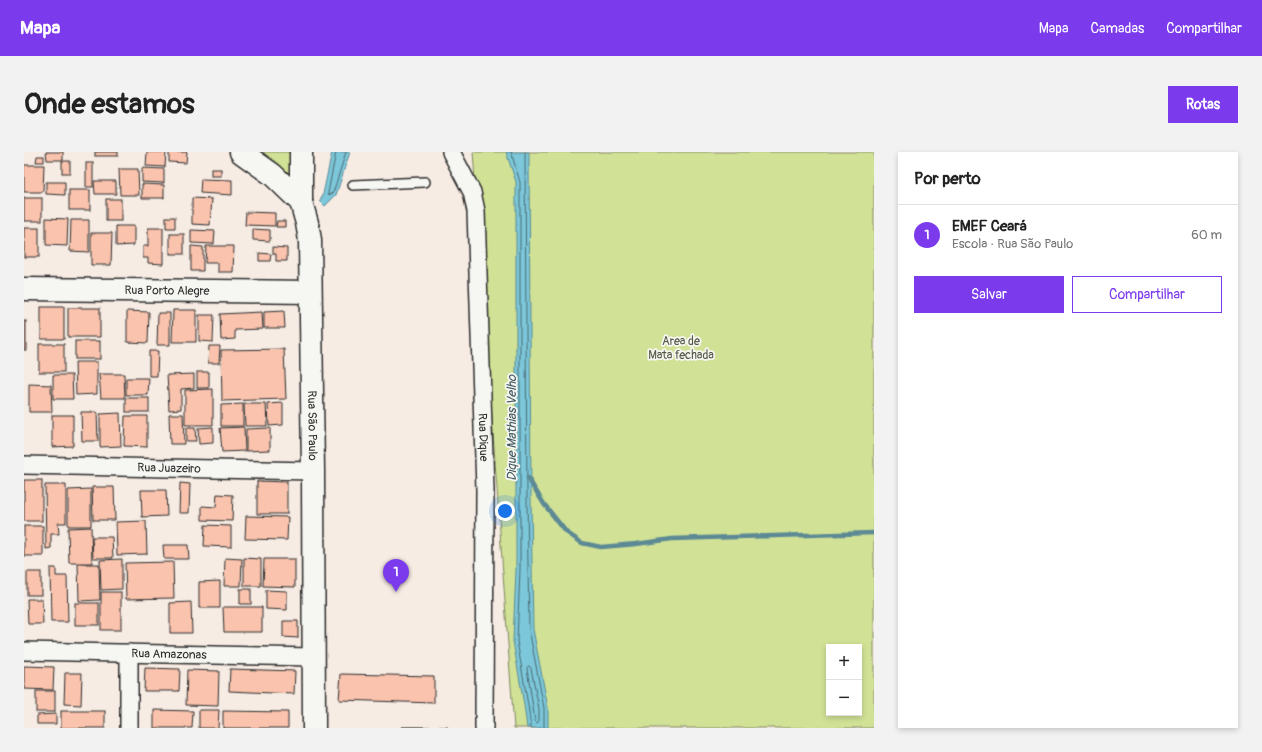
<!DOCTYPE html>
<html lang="pt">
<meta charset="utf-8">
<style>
:root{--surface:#fff;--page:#f2f2f2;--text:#222;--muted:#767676;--line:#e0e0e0;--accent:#7c3aed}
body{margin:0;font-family:Pangolin,sans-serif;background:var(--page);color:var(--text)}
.controls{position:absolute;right:12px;bottom:12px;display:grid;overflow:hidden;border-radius:0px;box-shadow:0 2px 6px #0003}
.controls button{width:36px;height:36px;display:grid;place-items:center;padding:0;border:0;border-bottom:1px solid var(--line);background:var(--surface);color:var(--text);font:20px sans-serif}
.you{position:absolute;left:481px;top:359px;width:14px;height:14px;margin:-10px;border:3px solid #fff;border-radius:50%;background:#1a73e8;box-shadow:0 0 0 6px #1a73e833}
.badge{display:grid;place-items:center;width:26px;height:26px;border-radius:50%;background:var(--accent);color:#fff;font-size:13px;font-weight:700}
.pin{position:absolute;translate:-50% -33px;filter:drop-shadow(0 1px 2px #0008)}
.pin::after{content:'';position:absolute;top:21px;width:14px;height:12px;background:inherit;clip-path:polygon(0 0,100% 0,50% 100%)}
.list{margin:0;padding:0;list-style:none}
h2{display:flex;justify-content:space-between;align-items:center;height:52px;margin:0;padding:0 16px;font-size:17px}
h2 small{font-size:13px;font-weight:400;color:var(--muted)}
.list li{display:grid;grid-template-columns:26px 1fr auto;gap:12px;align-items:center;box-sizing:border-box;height:60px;padding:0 16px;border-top:1px solid var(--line)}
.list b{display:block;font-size:15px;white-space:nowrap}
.list p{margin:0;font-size:13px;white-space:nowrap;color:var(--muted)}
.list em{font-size:13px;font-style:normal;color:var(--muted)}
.actions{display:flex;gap:8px;padding:12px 16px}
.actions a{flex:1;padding:9px 0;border:1px solid var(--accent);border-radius:0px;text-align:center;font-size:14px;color:var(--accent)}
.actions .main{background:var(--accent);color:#fff}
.map{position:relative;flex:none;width:850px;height:576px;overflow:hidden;border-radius:0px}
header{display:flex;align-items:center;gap:24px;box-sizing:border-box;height:56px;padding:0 20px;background:var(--accent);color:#fff}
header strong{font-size:19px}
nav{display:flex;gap:22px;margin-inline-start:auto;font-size:14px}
.intro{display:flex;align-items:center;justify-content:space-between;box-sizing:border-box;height:96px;padding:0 24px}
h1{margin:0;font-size:28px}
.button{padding:10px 18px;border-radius:0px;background:var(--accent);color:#fff;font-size:14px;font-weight:700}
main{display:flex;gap:24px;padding:0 24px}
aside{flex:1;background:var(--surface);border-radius:0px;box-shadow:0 2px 6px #0003}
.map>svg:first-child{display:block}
.green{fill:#d1e296;stroke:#7e8660;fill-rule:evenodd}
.water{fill:#7bc7da;stroke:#5b8994}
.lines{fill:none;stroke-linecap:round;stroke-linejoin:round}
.shore{stroke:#4b6971;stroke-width:1}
.stream{stroke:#5b8994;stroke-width:4.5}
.building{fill:#fac3ad;stroke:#2b2b2b}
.lane-casing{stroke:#2b2b2b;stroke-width:12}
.street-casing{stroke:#2b2b2b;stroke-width:20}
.secondary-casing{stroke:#2b2b2b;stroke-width:25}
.lane{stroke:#f6f6f2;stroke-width:9}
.street{stroke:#f6f6f2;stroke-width:17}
.secondary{stroke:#f6f6f2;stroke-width:22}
.labels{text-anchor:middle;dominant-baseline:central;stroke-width:3.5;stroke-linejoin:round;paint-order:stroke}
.street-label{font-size:12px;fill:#2b2b2b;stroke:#f6f6f2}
.park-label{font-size:12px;fill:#545946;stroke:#f6f6f2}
.water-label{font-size:13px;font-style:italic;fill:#435a60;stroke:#f6f6f2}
</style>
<header>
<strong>Mapa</strong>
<nav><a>Mapa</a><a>Camadas</a><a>Compartilhar</a></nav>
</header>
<div class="intro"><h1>Onde estamos</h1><a class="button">Rotas</a></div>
<main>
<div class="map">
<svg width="850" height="576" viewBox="0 0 850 576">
<rect width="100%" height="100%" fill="#f7ece4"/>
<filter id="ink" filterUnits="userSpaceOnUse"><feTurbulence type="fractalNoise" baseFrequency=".025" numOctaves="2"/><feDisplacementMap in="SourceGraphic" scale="8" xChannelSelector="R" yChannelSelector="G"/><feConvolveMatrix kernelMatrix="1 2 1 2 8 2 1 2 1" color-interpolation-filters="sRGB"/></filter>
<g filter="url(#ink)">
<g class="green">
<polygon points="222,0 274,0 275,42"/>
<path d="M449,0h401v576h-360zM805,495h30v66h-30z"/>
</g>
<g class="water">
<polygon points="308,0 326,0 312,43 301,54 296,49 299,42"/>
<polygon points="482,0 505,0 505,3 507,347 509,477 524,556 524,576 503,576 500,553 489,489 492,418 492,30"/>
</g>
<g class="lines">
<g class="shore">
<polyline points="312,0 304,41 305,43 309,41 322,0"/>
<polyline points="487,0 496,30 496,418 493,489 504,553 507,576"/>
<polyline points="501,0 503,347 505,477 520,556 520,576"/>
<polygon points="505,514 507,516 515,557 515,569 513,571 511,569 503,516"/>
</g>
<polyline class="stream" points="504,326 520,352 542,380 558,391 577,395 612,392 648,387 850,381"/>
</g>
<g class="building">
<polygon points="22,0 39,0 39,8 23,8"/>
<rect x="71" y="0" width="23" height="4"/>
<polygon points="123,0 142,0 141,15 122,14"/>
<polygon points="145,0 163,0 162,11 145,10"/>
<polygon points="13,4 20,4 20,10 12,10"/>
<rect x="38" y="9" width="8" height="12"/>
<rect x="62" y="11" width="7" height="24"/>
<polygon points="0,13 20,13 19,40 0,40"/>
<polygon points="118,16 140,17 140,31 118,30"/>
<polygon points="95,17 114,17 115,43 96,43"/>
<rect x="187" y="17" width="10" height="7"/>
<polygon points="177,27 208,28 208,43 176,41"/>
<polygon points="70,29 92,29 92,42 71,42"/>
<polygon points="22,30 41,30 41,43 22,42"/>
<polygon points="118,32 140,33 140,46 118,46"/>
<rect x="45" y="38" width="21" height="20"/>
<rect x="0" y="46" width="18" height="23"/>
<polygon points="168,46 188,47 186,73 168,72"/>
<rect x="82" y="47" width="15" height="22"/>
<polygon points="222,60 251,61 251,74 221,73"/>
<rect x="142" y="65" width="9" height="11"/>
<polygon points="22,66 44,67 43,94 22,93"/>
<polygon points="47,68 65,68 65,100 46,99"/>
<polygon points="253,69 261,69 261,75 252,75"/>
<polygon points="92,74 110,74 110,93 92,94"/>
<rect x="0" y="76" width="15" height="29"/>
<polygon points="124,76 139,76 139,112 124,111 124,106 119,106 119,94 124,94"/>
<polygon points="229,77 246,78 246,89 229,88"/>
<polygon points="167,78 191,79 190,92 167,91"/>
<polygon points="67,81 88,81 87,113 67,113"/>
<rect x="146" y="82" width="14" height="20"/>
<polygon points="167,94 179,95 179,119 167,119"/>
<polygon points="182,94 210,94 209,120 194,120 194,111 181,111"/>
<polygon points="249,95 263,96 263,109 252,109 252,102 249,102"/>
<polygon points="235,101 247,102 246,109 235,109"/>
<rect x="17" y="155" width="23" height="32"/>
<rect x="44" y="156" width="32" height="29"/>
<polygon points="149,158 172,158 172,190 148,190"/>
<polygon points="103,159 125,160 124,191 103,190"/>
<polygon points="260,159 261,176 240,176 240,160"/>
<polygon points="238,160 239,177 211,178 211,187 197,188 196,162"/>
<polygon points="134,161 146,161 146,193 133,193"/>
<polygon points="175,163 190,163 189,190 175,189"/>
<rect x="0" y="169" width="2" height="29"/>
<rect x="51" y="189" width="25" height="18"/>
<rect x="15" y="192" width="25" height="28"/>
<polygon points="185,194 196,194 195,211 184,211"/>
<polygon points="260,197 262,247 198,249 197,198"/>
<polygon points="125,199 134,199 133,224 125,224"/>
<polygon points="51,210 73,210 73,242 52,243"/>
<rect x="173" y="220" width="12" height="16"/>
<polygon points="75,222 100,222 101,246 77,246"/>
<polygon points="170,222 170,236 157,237 157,257 145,258 143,223"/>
<polygon points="29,223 48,223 49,247 29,247"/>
<polygon points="102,226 125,226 124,243 102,243"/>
<polygon points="5,232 27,233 28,260 5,260"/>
<polygon points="189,237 189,273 161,273 161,238"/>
<rect x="102" y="246" width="23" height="14"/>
<polygon points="259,251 259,273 245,274 244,252"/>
<polygon points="219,252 219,274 197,274 197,253"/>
<polygon points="220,252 242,252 243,274 221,274"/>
<polygon points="57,260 73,260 74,289 58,289"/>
<polygon points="96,261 97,294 76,295 76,262"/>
<polygon points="145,262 159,262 160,292 146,292"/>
<polygon points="28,263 49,263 49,294 28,295"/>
<polygon points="101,264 123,264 123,295 100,294"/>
<polygon points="189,275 189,291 175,292 174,276"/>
<polygon points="220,275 221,299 198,300 196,276"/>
<polygon points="162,276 171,276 172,289 162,289"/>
<polygon points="246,276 246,298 222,299 222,277"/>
<rect x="0" y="328" width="18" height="41"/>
<polygon points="233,329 263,330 263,362 233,362"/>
<polygon points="156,331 166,332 165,361 155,361"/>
<polygon points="21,333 42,333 42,371 34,371 35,382 27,382 27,396 22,397"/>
<polygon points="68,335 90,335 91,368 69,368"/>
<polygon points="67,337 67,374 44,374 44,338"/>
<polygon points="117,338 142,338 143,364 118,365"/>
<polygon points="193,342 209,343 208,369 178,368 178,354 192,355"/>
<polygon points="222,364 264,365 263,388 221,387"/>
<polygon points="122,369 123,402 93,403 92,370"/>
<polygon points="181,373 207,374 207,395 180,394"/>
<rect x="0" y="374" width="19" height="30"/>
<polygon points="67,375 68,411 45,411 44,376"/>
<polygon points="68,385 88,385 89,406 69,406"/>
<polygon points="139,393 164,393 165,407 140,407"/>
<polygon points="201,406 218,407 217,434 200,434"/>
<polygon points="220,406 237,407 237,434 220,434"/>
<polygon points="98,407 98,437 77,438 76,408"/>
<polygon points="240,407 271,407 271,435 239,434"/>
<polygon points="149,410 150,446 102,447 101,411"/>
<polygon points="54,412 75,412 76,448 55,449"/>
<polygon points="26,416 32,416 32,424 43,424 44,470 27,470"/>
<rect x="3" y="420" width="14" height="23"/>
<polygon points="196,429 196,456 175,456 175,430"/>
<rect x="216" y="437" width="11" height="15"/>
<polygon points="242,438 263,439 263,458 242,457"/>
<rect x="77" y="440" width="20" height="38"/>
<polygon points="3,447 18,447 19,472 4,472"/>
<polygon points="167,450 168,481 146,481 146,451"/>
<rect x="51" y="451" width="24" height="22"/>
<polygon points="199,455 238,455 238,480 200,480"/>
<polygon points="259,469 274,469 274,486 259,485"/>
<polygon points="0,514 30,515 29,538 0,537"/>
<polygon points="121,516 156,517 155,539 120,539"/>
<polygon points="206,517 271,519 270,542 205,539"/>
<polygon points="163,518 195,519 194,554 162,553"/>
<polygon points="41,521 58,521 57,553 40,552"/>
<polygon points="317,522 410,524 410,551 315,548"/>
<rect x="12" y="539" width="19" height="21"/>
<polygon points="130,558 169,559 168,576 130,576"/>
<polygon points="175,558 195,558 194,576 175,576"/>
<rect x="37" y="559" width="44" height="17"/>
<polygon points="199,559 264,560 264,576 199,576"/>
<polygon points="32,562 32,572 13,572 13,563"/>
<rect x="378" y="575" width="45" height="1"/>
</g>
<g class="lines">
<g class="lane-casing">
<polyline id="lane" points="329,33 401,30"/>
</g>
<g class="street-casing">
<g id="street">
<path id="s1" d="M427,0l21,40 4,19 9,278 -1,239"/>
<path id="s2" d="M0,313l289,6"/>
<path id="s3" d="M0,499l290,6"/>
<polyline points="105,501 105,576"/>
</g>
</g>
<g class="secondary-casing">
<g id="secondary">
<path id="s4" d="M217,0l32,23 28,27 6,21 3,17 3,231 1,257"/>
<polyline points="277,0 277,50"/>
<path id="s5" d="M0,137l286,3"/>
</g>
</g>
<use href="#lane" class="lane"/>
<use href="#street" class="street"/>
<use href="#secondary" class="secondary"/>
</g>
</g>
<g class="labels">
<g class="street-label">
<text stroke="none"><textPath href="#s5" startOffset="143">Rua Porto Alegre</textPath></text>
<text stroke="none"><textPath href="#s4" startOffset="303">Rua São Paulo</textPath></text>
<text stroke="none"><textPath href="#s1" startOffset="291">Rua Dique</textPath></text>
<text stroke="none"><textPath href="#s2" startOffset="145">Rua Juazeiro</textPath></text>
<text stroke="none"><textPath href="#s3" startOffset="145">Rua Amazonas</textPath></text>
</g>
<g class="park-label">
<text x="657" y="189">Area de<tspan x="657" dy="14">Mata fechada</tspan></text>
</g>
<g class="water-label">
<text transform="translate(488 276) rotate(-90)">Dique Mathias Velho</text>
</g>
</g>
</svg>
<div class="controls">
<button>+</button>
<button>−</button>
</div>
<div class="you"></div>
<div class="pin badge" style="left:372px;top:440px">1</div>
</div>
<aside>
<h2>Por perto<small></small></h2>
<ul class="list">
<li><span class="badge">1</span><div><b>EMEF Ceará</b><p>Escola · Rua São Paulo</p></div><em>60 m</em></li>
</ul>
<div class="actions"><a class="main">Salvar</a><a>Compartilhar</a></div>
</aside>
</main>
